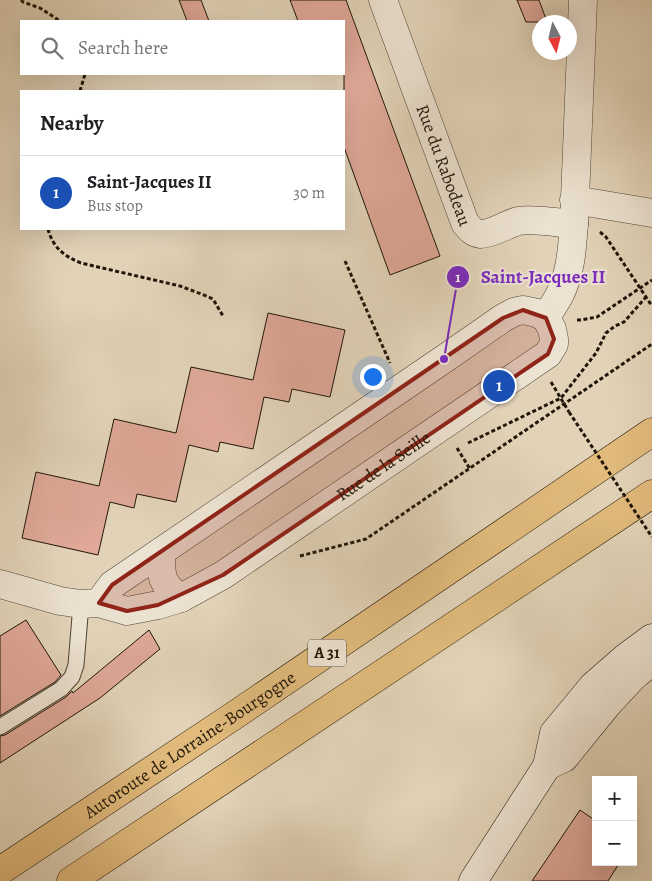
<!DOCTYPE html>
<meta charset="utf-8">
<style>
:root{--surface:#fff;--page:#f2f2f2;--text:#202124;--muted:#757577;--line:#e0e0e0;--accent:#db2777}
body{margin:0;font-family:Alegreya,serif;background:var(--page);color:var(--text)}
.controls{position:absolute;right:15px;bottom:15px;display:grid;overflow:hidden;border-radius:0px;box-shadow:0 5px 20px #0002}
.controls button{width:45px;height:45px;display:grid;place-items:center;padding:0;border:0;border-bottom:1px solid var(--line);background:var(--surface);color:var(--text);font:25px sans-serif}
.compass{position:absolute;left:532px;top:15px;width:45px;height:45px;border-radius:50%;background:var(--surface);box-shadow:0 5px 20px #0002;rotate:173deg}
.you{position:absolute;left:372px;top:376px;width:18px;height:18px;margin:-12px;border:4px solid #fff;border-radius:50%;background:#1a73e8;box-shadow:0 0 0 8px #1a73e833}
.badge{display:grid;place-items:center;width:32px;height:32px;border-radius:50%;background:var(--accent);color:#fff;font-size:16px;font-weight:700}
.pin{position:absolute;translate:-50% -50%;border:2px solid #fff;box-shadow:0 1px 5px #0006}
.list{margin:0;padding:0;list-style:none}
h2{display:flex;justify-content:space-between;align-items:center;height:65px;margin:0;padding:0 20px;font-size:21px}
h2 small{font-size:16px;font-weight:400;color:var(--muted)}
.list li{display:grid;grid-template-columns:32px 1fr auto;gap:15px;align-items:center;box-sizing:border-box;height:75px;padding:0 20px;border-top:1px solid var(--line)}
.list b{display:block;font-size:19px;white-space:nowrap}
.list p{margin:0;font-size:16px;white-space:nowrap;color:var(--muted)}
.list em{font-size:16px;font-style:normal;color:var(--muted)}
.icon{flex:none;width:28px;height:28px;fill:none;stroke:currentColor;stroke-width:2;stroke-linecap:round;stroke-linejoin:round}
.map{position:relative;flex:none;width:652px;height:881px;overflow:hidden}
.search{position:absolute;background:var(--surface);box-shadow:0 5px 20px #0002;left:20px;top:20px;width:325px;height:55px;display:flex;align-items:center;gap:12px;box-sizing:border-box;padding:0 18px;border-radius:0px;color:var(--muted);font-size:19px}
.panel{position:absolute;background:var(--surface);box-shadow:0 5px 20px #0002;left:20px;top:90px;width:325px;height:140px;border-radius:0px}
.map>svg:first-child{display:block}
.building{fill:#dfa898;stroke:#1f1609}
.lines{fill:none;stroke-linecap:round;stroke-linejoin:round}
.lane-casing{stroke:#504535;stroke-width:17}
.street-casing{stroke:#504535;stroke-width:29}
.secondary-casing{stroke:#1f1609;stroke-width:29}
.highway-casing{stroke:#1f1609;stroke-width:29}
.path{stroke:#1f1609;stroke-width:3;stroke-dasharray:4 2.5;stroke-linecap:butt}
.lane{stroke:#ece2d1;stroke-width:15}
.street{stroke:#ece2d1;stroke-width:28}
.secondary{stroke:#ece2d1;stroke-width:28}
.highway{stroke:#e1ba7c;stroke-width:28}
.path-bridge{stroke:#1f1609;stroke-width:3;stroke-dasharray:4 2.5;stroke-linecap:butt}
.marked{fill:#8f2418;fill-opacity:0.2;stroke:#8f2418;stroke-width:4;stroke-linejoin:round}
.labels{text-anchor:middle;dominant-baseline:central;stroke-width:4.5;stroke-linejoin:round;paint-order:stroke}
.shield{fill:#ece2d1;stroke:#5c5345;stroke-width:1}
.shield-label{font-size:16px;font-weight:bold;fill:#1f1609}
.street-label{font-size:18px;fill:#1f1609;stroke:#ece2d1}
.leader{fill:none;stroke:#7b2cbf;stroke-width:2}
.callout-dot{fill:#7b2cbf;stroke:#ece2d1;stroke-width:2}
.mark-label{font-size:15px;text-anchor:middle;font-weight:bold;fill:#fff}
.callout-label{font-size:19px;text-anchor:middle;font-weight:bold;fill:#7b2cbf;stroke:#ece2d1;stroke-width:4.5;stroke-linejoin:round;paint-order:stroke}
</style>
<div class="map">
<svg width="652" height="881" viewBox="0 0 652 881">
<rect width="100%" height="100%" fill="#e2d3b8"/>
<filter id="stains"><feTurbulence type="fractalNoise" baseFrequency=".004" numOctaves="4"/><feColorMatrix values="0 0 0 0 .2 0 0 0 0 .09 0 0 0 0 .02 0 0 0 .5 -.17"/></filter>
<radialGradient id="worn" r=".72"><stop offset=".6" stop-color="#630" stop-opacity="0"/><stop offset="1" stop-color="#630" stop-opacity=".3"/></radialGradient>
<g class="building">
<polygon points="179,0 201,0 209,21 187,21"/>
<polygon points="290,0 346,0 440,256 390,275 344,147 344,21 298,21"/>
<polygon points="517,0 539,0 547,22 526,22"/>
<polygon points="268,313 345,330 330,397 292,389 289,402 264,397 253,449 220,442 218,452 189,445 176,502 137,494 134,508 110,502 98,555 22,538 36,472 99,486 114,419 176,433 191,367 253,380"/>
<polygon points="26,620 61,675 55,682 0,716 0,636"/>
<polygon points="149,630 160,649 100,698 0,763 0,736 5,735 66,697 72,691 73,693"/>
<polygon points="580,810 596,821 596,862 620,862 608,881 532,881"/>
</g>
<g class="lines">
<g class="lane-casing">
<polyline id="lane" points="0,727 61,689 72,677 76,665 81,604"/>
</g>
<g class="street-casing">
<g id="street">
<path id="s1" d="M383,0l82,223c5,6 8,10 16,11 11,0 26,-10 37,-13 17,-3 39,2 56,3"/>
<polyline points="574,200 652,213"/>
<path d="M546,318c4,-8 10,-16 14,-24 11,-22 12,-46 14,-70l9,-224"/>
<path d="M161,552c0,23 -1,32 20,46"/>
<path id="s2" d="M0,584l60,17 21,3 18,-1 28,8 31,-6 23,-7 42,-23 325,-221 6,-10v-5l-2,-10 -6,-11 -9,-5 -14,-3 -9,2 -11,6 -59,41 -332,226 -13,18"/>
</g>
</g>
<g class="secondary-casing">
<g id="secondary">
<polyline points="547,766 564,758 607,705 633,677 652,661"/>
<polyline points="473,881 547,766 554,733 593,686 625,658 652,638"/>
</g>
</g>
<g class="highway-casing">
<g id="highway">
<path id="s3" d="M0,871l232,-154 420,-285"/>
<polyline points="71,881 652,494"/>
</g>
</g>
<g class="path">
<polyline points="21,0 23,2 40,8 60,21"/>
<polyline points="80,91 85,74"/>
<path d="M48,229c5,19 16,27 33,34l99,23 24,9 9,4 10,17"/>
<polyline points="600,232 606,237 652,306"/>
<polyline points="345,261 390,363"/>
<polyline points="577,320 581,320 597,317 652,280"/>
<polyline points="551,382 569,412"/>
<polyline points="468,443 561,398 596,353 606,333 615,326 624,322 646,297"/>
<polyline points="457,448 470,469"/>
<polyline points="300,556 366,539 652,344"/>
</g>
<use href="#lane" class="lane"/>
<use href="#street" class="street"/>
<use href="#secondary" class="secondary"/>
<use href="#highway" class="highway"/>
<polyline class="path-bridge" points="569,412 652,537"/>
</g>
<path class="marked" d="M523,310l23,8 8,21 -6,15 -325,221 -65,30 -31,6 -28,-8 13,-18 391,-267z"/>
<g class="labels">
<rect class="shield" x="308" y="639.5" width="38" height="27" rx="4"/>
<g class="shield-label">
<text x="327" y="653">A 31</text>
</g>
<g class="street-label">
<text stroke="none"><textPath href="#s1" startOffset="176">Rue du Rabodeau</textPath></text>
<text stroke="none"><textPath href="#s2" startOffset="428">Rue de la Seille</textPath></text>
<text stroke="none"><textPath href="#s3" startOffset="228">Autoroute de Lorraine-Bourgogne</textPath></text>
</g>
</g>
<path class="leader" d="M444 359L458 277"/>
<g class="callout-dot">
<circle cx="444" cy="359" r="5"/>
<circle cx="458" cy="277" r="12"/>
</g>
<g class="mark-label">
<text x="458" y="282">1</text>
</g>
<g class="callout-label">
<text x="543" y="283">Saint-Jacques II</text>
</g>
<rect width="100%" height="100%" filter="url(#stains)"/>
<rect width="100%" height="100%" fill="url(#worn)"/>
</svg>
<div class="controls">
<button>+</button>
<button>−</button>
</div>
<svg class="compass" viewBox="-18 -18 36 36"><path d="M0-13l5 13h-10z" fill="#e53935"/><path d="M0 13l5-13h-10z" fill="#757577"/></svg>
<div class="you"></div>
<div class="pin badge" style="left:499px;top:386px;background:#1a4fb4">1</div>
<div class="search"><svg class="icon" aria-label="search" viewBox="0 0 24 24"><circle cx="10" cy="10" r="6"/><path d="M15 15l6 6"/></svg>Search here</div>
<section class="panel">
<h2>Nearby<small></small></h2>
<ul class="list">
<li><span class="badge" style="background:#1a4fb4">1</span><div><b>Saint-Jacques II</b><p>Bus stop</p></div><em>30 m</em></li>
</ul>
</section>
</div>
